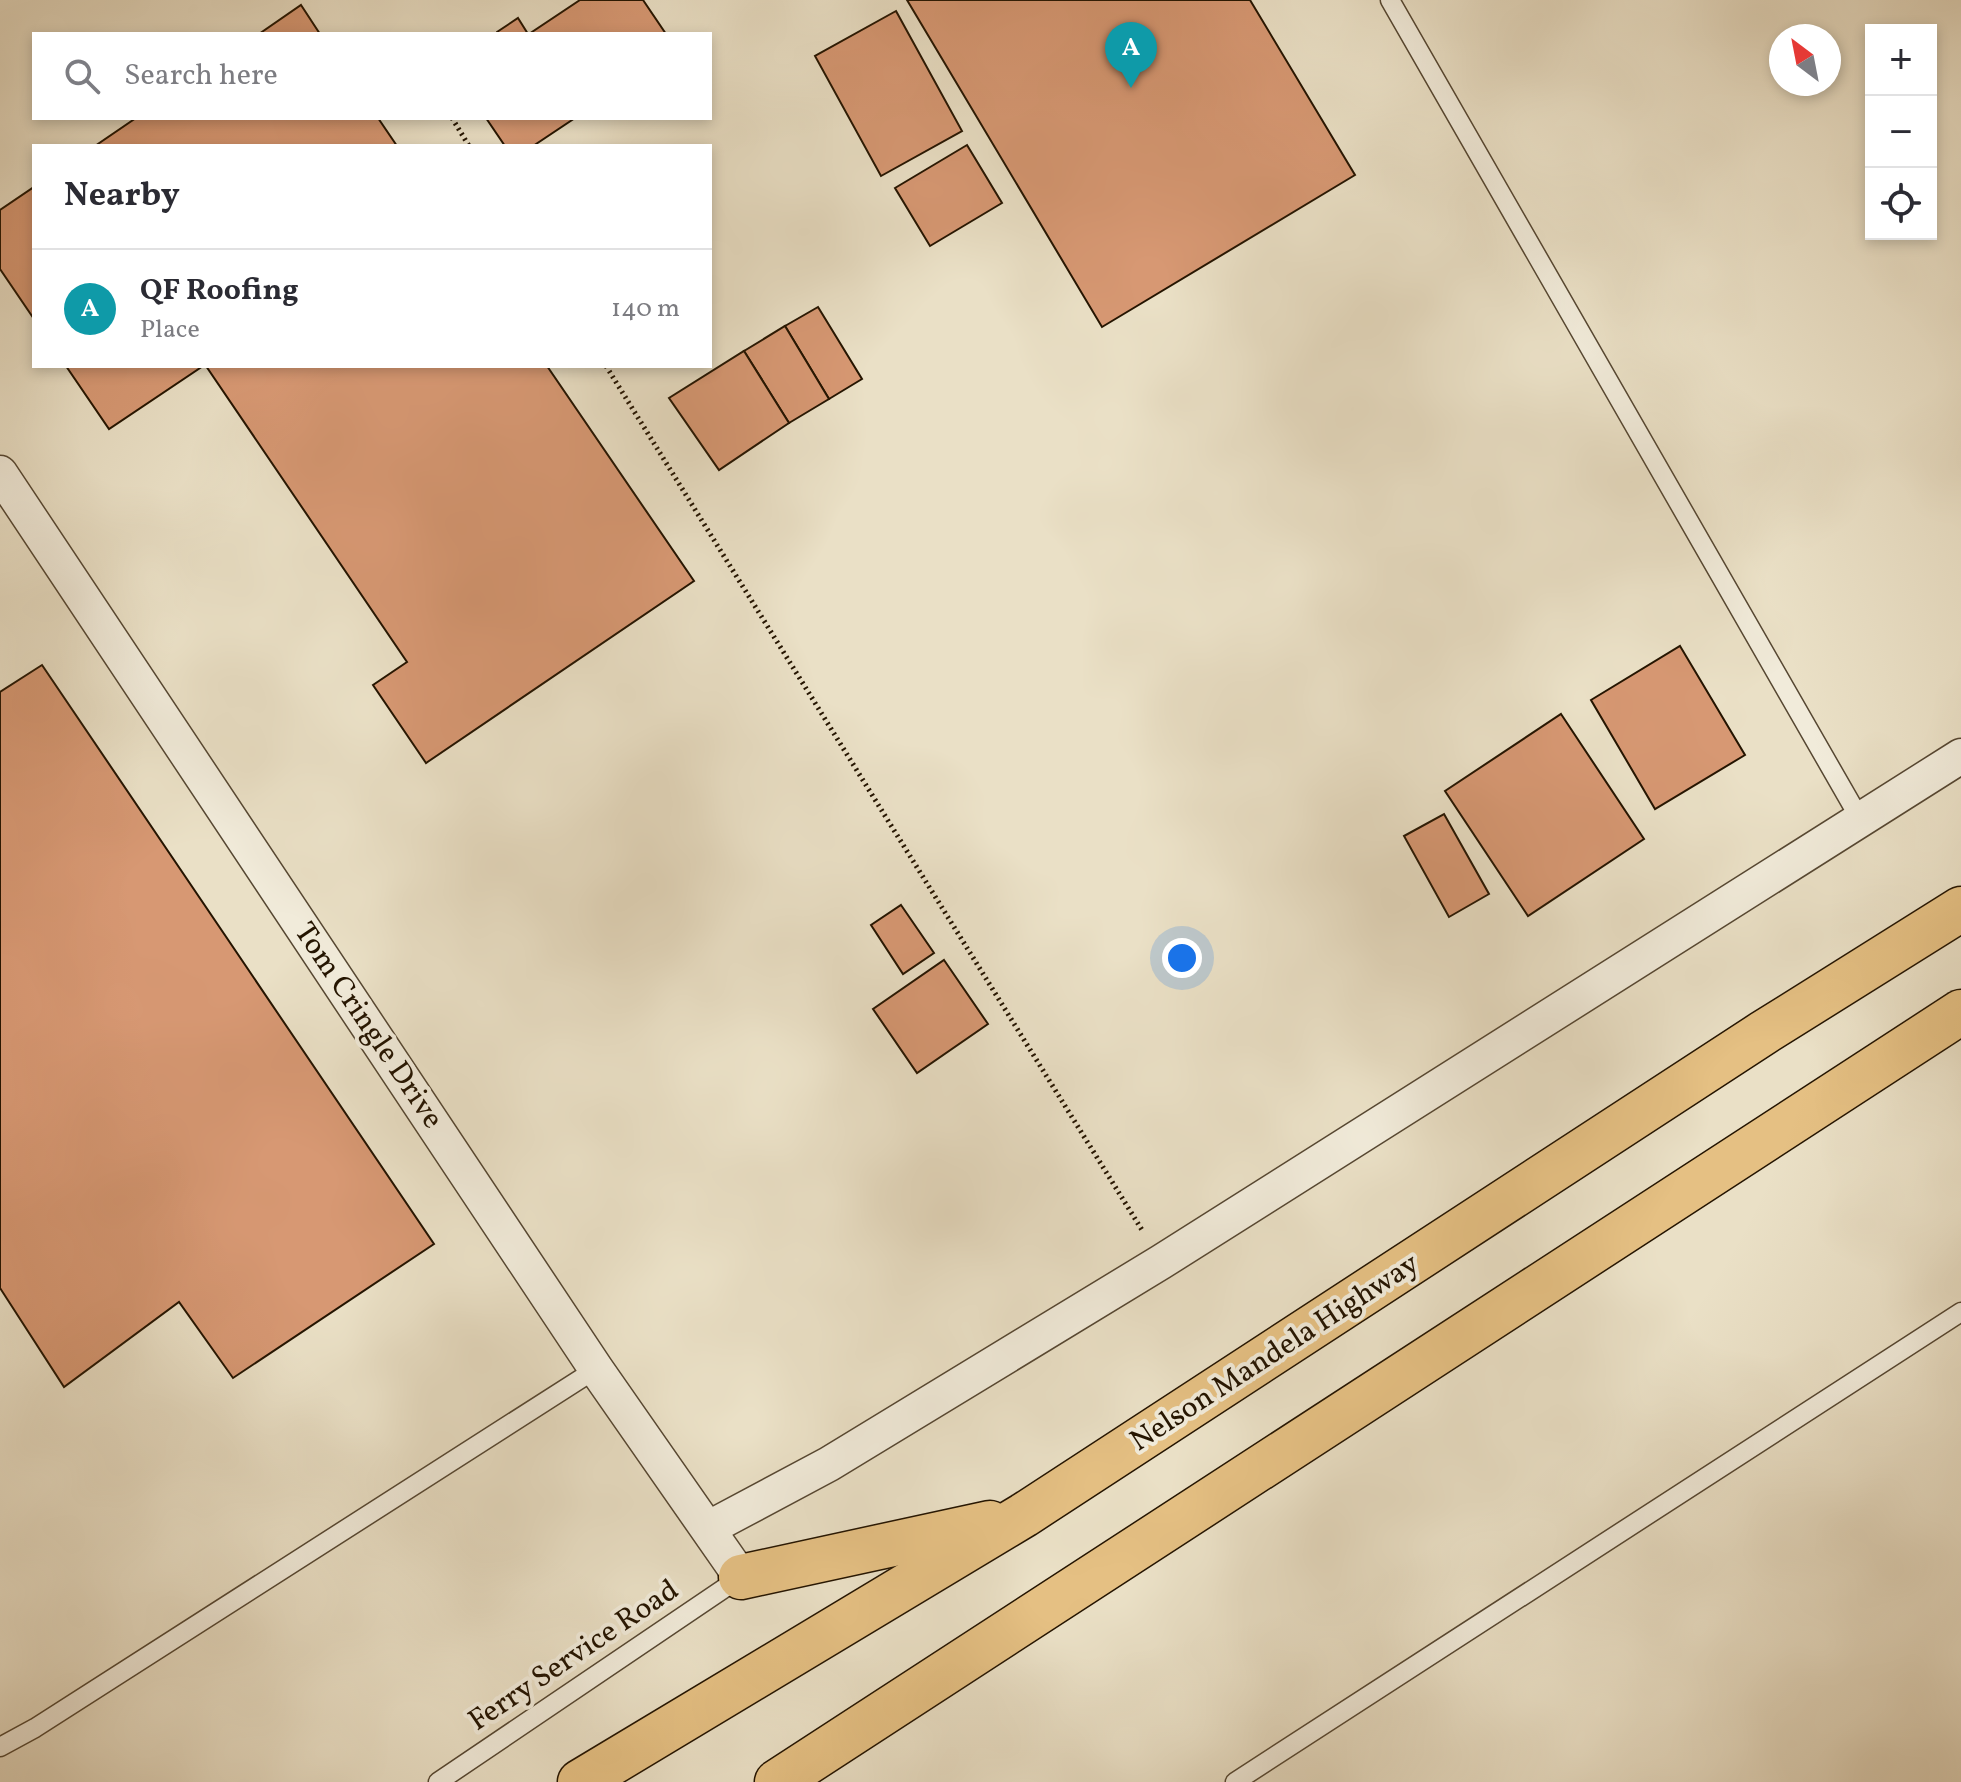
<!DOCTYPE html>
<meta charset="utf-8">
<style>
:root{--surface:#fff;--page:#f2f2f3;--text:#2b2b33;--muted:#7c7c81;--line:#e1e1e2;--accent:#8f2418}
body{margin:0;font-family:Vollkorn,serif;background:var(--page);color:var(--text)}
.controls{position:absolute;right:24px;top:24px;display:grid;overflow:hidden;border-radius:0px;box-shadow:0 4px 12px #0003}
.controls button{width:72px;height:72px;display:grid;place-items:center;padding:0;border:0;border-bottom:2px solid var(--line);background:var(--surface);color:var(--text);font:40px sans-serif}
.compass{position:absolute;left:1769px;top:24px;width:72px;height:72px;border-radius:50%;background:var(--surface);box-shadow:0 4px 12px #0003;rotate:328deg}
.you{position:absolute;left:1182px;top:958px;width:28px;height:28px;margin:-20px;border:6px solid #fff;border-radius:50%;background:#1a73e8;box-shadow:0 0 0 12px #1a73e833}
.badge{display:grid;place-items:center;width:52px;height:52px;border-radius:50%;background:var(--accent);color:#fff;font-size:26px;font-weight:700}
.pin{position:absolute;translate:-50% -66px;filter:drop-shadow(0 2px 4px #0008)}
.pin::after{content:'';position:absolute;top:42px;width:28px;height:24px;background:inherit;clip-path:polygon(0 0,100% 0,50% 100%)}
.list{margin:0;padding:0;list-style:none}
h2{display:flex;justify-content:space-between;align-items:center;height:104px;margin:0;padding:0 32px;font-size:34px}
h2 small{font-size:26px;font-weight:400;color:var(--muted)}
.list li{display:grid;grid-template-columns:52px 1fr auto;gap:24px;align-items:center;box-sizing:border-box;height:120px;padding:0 32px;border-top:2px solid var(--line)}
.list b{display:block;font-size:30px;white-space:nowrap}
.list p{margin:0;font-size:26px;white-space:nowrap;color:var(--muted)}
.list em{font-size:26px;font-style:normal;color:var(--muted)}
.icon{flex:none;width:44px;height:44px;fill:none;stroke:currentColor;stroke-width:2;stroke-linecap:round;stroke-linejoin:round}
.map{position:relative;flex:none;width:1961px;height:1782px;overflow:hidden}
.search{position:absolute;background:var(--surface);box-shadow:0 4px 12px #0003;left:32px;top:32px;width:680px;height:88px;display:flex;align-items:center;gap:20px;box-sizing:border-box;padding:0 28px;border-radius:0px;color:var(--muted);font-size:30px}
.panel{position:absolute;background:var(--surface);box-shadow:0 4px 12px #0003;left:32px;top:144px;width:680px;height:224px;border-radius:0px}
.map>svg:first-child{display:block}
.building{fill:#d79873;stroke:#241400;stroke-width:2}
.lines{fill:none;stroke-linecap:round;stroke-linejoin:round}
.service-casing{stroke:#564732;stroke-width:21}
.minor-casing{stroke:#564732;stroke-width:37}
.trunk-casing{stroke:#241400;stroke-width:47}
.path{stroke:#241400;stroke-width:5;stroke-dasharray:2 4;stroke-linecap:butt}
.service{stroke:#f1ebda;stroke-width:18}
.minor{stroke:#f1ebda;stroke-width:34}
.trunk{stroke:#e5c083;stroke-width:44}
.labels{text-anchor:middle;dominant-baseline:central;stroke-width:8;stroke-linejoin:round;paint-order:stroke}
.street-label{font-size:30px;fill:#241400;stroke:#f1ebda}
</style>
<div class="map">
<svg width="1961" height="1782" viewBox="0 0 1961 1782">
<rect width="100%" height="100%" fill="#eae0c6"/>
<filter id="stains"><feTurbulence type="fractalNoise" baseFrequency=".0025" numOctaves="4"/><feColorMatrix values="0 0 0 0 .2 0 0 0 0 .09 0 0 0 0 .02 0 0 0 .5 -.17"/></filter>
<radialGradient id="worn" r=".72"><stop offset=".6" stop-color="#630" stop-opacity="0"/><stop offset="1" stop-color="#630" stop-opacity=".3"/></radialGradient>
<g class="building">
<polygon points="580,0 643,0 666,34 529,34"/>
<polygon points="907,0 1250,0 1355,175 1102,327"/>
<polygon points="301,5 320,34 259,34"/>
<polygon points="896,11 962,131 881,176 815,56"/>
<polygon points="518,18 528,34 497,34 497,32"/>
<polygon points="136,118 378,118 397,146 95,146"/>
<polygon points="486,118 575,118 533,146 505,146"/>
<polygon points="967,145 1002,203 930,246 895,188"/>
<polygon points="34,187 34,319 0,269 0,210"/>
<polygon points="818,307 862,379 829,399 785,326"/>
<polygon points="785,326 829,399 789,423 744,351"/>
<polygon points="744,351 789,423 719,470 669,398"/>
<polygon points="66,366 203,366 109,429"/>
<polygon points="206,366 547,366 694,581 426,763 373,685 407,662"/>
<polygon points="1680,646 1745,755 1655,809 1591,700"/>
<polygon points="42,665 434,1244 233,1378 179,1302 64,1387 0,1288 0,692"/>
<polygon points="1561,714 1644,839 1528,916 1445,791"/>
<polygon points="1444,814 1489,894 1449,917 1404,836"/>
<polygon points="901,905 934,953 903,974 871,925"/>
<polygon points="944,960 988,1024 917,1073 873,1009"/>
</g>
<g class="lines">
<g class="service-casing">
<g id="service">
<polyline points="1390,0 1860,819"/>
<polyline points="0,1747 35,1728 596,1369"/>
<polyline points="438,1782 741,1577"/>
<polyline points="1235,1782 1961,1312"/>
</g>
</g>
<g class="minor-casing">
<g id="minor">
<polyline points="0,473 596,1369 741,1577"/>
<polyline points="709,1528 829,1464 1161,1262 1961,756"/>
</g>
</g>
<g class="trunk-casing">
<g id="trunk">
<polyline points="741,1577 990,1523"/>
<polyline points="580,1782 1024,1515 1763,1033 1961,909"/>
<polyline points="777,1782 1961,1012"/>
</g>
</g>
<g class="path">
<polyline points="452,118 469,146"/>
<polyline points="606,366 1142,1230"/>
</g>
<use href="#service" class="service"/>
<use href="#minor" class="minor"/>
<use href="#trunk" class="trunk"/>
</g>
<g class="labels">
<g class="street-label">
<text transform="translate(368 1026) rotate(56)">Tom Cringle Drive</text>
<text transform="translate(1275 1353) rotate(-33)">Nelson Mandela Highway</text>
<text transform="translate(574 1656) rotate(-34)">Ferry Service Road</text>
</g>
</g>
<rect width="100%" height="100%" filter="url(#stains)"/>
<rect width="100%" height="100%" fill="url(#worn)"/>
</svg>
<div class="controls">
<button>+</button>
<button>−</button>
<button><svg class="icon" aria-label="locate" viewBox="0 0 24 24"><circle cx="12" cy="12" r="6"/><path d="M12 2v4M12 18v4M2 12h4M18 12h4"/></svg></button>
</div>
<svg class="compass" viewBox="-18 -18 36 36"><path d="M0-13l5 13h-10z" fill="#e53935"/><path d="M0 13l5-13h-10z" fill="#7c7c81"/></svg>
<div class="you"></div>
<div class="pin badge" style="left:1131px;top:88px;background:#0f9aa8">A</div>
<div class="search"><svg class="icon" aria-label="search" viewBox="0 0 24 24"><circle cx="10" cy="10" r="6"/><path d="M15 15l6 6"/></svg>Search here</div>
<section class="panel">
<h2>Nearby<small></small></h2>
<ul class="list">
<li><span class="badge" style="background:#0f9aa8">A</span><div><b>QF Roofing</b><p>Place</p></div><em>140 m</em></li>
</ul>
</section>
</div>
